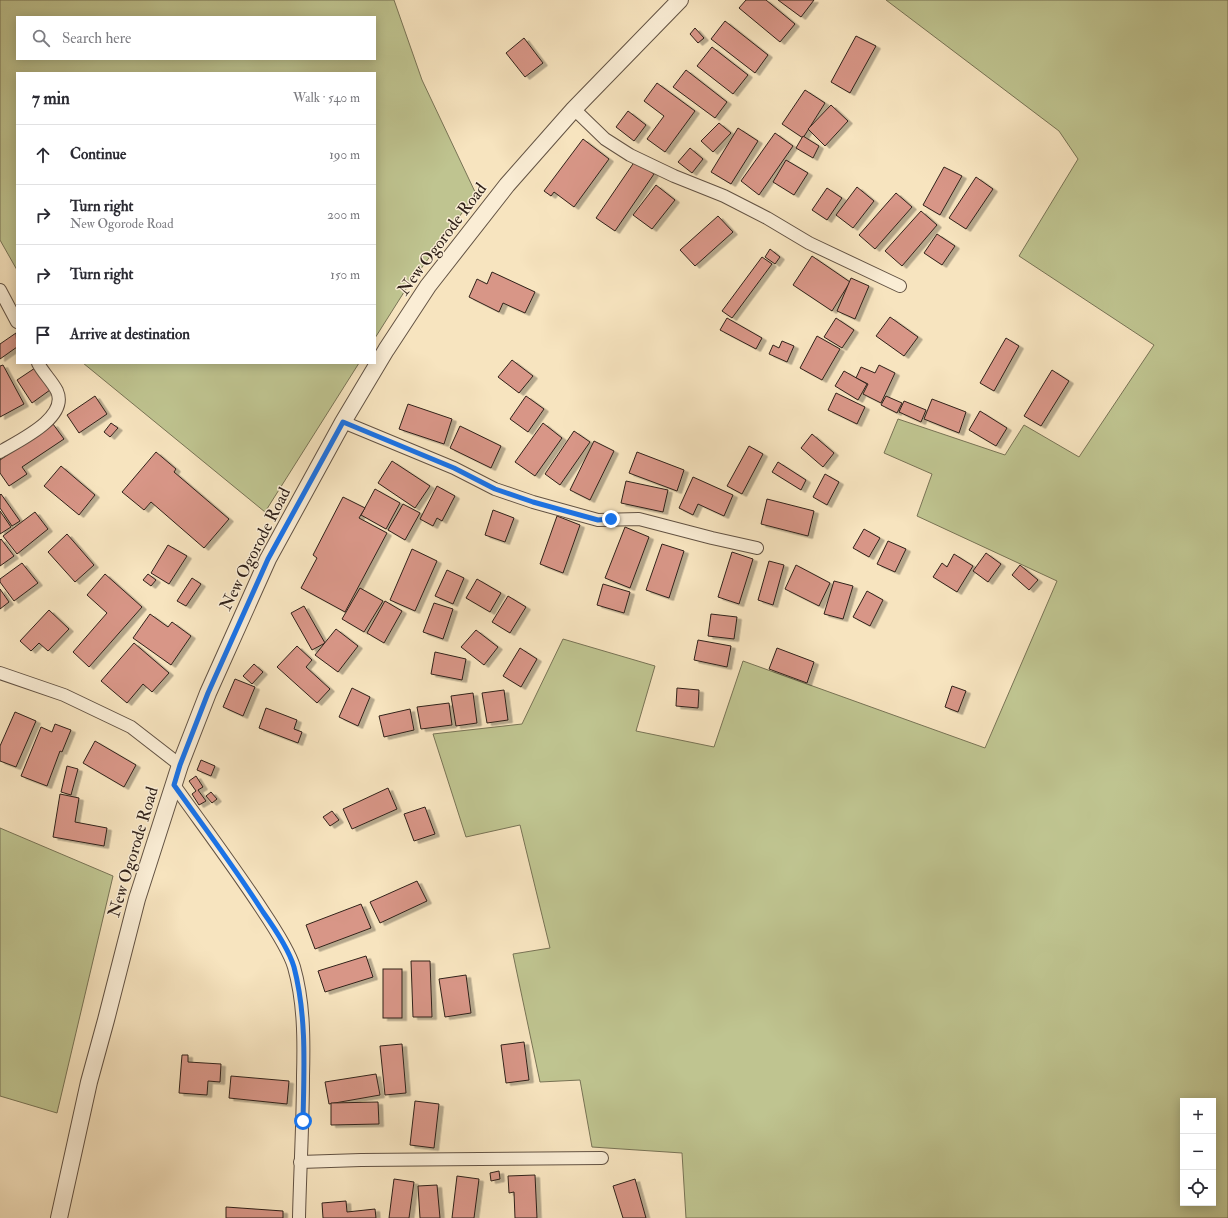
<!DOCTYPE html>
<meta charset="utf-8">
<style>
:root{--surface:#fff;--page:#f7f7f7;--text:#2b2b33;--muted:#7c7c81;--line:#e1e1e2}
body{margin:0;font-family:"IM FELL Double Pica",serif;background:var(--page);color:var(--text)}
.controls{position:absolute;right:12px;bottom:12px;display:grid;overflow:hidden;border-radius:0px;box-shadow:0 2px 10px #0003}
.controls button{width:36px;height:36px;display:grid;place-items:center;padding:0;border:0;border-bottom:1px solid var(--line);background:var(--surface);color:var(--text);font:20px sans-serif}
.stop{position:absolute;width:12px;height:12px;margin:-9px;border:3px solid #1a73e8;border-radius:50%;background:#fff}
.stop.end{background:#1a73e8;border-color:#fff;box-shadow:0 1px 4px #0008}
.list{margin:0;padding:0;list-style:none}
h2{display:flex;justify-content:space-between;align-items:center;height:52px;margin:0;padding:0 16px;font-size:17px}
h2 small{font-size:13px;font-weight:400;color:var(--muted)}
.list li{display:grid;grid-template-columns:26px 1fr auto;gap:12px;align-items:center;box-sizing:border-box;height:60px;padding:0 16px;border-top:1px solid var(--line)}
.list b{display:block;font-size:15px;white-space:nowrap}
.list p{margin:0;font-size:13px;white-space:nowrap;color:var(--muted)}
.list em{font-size:13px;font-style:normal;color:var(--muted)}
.icon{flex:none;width:22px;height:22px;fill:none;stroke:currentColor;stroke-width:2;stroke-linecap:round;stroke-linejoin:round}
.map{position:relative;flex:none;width:1228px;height:1218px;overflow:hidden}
.search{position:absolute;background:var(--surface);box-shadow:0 2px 10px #0003;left:16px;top:16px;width:360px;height:44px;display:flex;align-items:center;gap:10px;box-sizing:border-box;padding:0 14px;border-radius:0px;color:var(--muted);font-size:15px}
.panel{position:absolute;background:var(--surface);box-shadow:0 2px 10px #0003;left:16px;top:72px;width:360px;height:292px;border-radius:0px}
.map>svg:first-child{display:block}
.green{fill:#bfc490;stroke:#787355;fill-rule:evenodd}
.building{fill:#d89687;stroke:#31221a;filter:url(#shadow)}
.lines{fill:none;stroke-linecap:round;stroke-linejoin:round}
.minor-casing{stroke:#625243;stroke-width:14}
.tertiary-casing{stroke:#625243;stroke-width:18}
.minor{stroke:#faedd5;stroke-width:12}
.tertiary{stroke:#faedd5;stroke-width:16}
.route{stroke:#1a73e8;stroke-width:5}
.labels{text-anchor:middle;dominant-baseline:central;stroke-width:3;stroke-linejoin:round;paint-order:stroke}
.street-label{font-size:17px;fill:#31221a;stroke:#faedd5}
</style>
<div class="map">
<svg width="1228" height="1218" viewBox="0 0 1228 1218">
<defs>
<filter id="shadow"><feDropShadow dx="4.5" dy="2.5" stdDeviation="0" flood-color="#0004"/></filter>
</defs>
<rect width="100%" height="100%" fill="#f7e4bf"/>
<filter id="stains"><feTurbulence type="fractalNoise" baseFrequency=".005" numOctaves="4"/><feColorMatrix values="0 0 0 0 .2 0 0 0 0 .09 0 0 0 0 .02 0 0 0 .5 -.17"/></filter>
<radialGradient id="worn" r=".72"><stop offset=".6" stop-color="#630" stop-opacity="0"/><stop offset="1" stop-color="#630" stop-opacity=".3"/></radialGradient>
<g class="green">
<path d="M0,0h394l28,80 54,114 -70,95 -31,49v-265h-358v197l-17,-30zM17,17h358v42h-358z"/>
<path d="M886,0h342v1218h-542l-4,-65 -90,-6 -12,-67 -40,2 -27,-128 37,-6 -30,-123 -54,12 -33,-103 89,-10 41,-85 92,27 -19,65 78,16 29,-86 242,87 72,-167 -140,-65 15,-42 -48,-21 14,-34 107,36 19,-30 55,32 75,-112 -135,-89 59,-97 -19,-28zM1183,1101h30v102h-30z"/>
<polygon points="83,363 359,363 265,512"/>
<polygon points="0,828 113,876 57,1113 0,1096"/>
</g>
<g class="building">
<polygon points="746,0 766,0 795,24 780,42 739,8"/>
<polygon points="778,0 814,0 801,17"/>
<polygon points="725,21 768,55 755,73 711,39"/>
<polygon points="695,28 704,38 698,43 690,34"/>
<polygon points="856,36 876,46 850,93 831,82"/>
<polygon points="524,38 543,63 525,77 506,53"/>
<polygon points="712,47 748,75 733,94 697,66"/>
<polygon points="686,70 727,102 715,118 673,87"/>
<polygon points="657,83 695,111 665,152 647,139 664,116 644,101"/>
<polygon points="805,90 825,103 803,138 782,124"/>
<polygon points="831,105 848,121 825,146 808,129"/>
<polygon points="628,111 646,125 634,141 616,127"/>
<polygon points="719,123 731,133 713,152 701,141"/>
<polygon points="738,128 758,141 731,184 711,172"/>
<polygon points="775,133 793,146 759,195 741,181"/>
<polygon points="803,136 819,146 813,158 796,148"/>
<polygon points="583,139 609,159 574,207 554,192 551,196 544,191"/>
<polygon points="690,148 703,159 692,173 678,162"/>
<polygon points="786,160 808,173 794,195 773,182"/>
<polygon points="635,161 654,174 615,231 596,218"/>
<polygon points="944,167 962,176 940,215 923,205"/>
<polygon points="976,177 993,189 966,229 949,218"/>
<polygon points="656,185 675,200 652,229 633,215"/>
<polygon points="857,187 874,201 853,228 836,215"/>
<polygon points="827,188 842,198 827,220 812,210"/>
<polygon points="896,193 912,207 875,249 859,235"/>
<polygon points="921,211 937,225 902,266 885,251"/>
<polygon points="718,216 733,232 695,266 680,250"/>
<polygon points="937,234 955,246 942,265 924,253"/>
<polygon points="770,249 780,257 775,264 765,257"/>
<polygon points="812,256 850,282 832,311 793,285"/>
<polygon points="762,257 772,264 732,318 722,311"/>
<polygon points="492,272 535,292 525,313 503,303 499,312 469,297 477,279 487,284"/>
<polygon points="851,278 869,286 855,319 837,311"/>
<polygon points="890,317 918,337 904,356 876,336"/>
<polygon points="727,318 762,338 756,349 720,330"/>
<polygon points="836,318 854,330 842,348 824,337"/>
<polygon points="16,333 17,347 0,359 0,344"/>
<polygon points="817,336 840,349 822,380 800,368"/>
<polygon points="1006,338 1019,346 994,391 980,383"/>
<polygon points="782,341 794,346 787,362 769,354 773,345 779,348"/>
<polygon points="512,360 533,376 519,393 498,377"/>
<polygon points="3,365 24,404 0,417 0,366"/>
<polygon points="879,365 895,373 881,403 863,394 868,384 856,378 861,367 875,373"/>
<polygon points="35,368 50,390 32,403 17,380"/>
<polygon points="1052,370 1069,381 1041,426 1024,416"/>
<polygon points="844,371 867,384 858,400 835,386"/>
<polygon points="836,393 865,407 857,424 828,410"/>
<polygon points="95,396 107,414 79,433 67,415"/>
<polygon points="526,396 544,409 528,432 510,419"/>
<polygon points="886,396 902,403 897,413 881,405"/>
<polygon points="932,399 966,412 959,433 924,419"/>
<polygon points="904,401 926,410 921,422 899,412"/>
<polygon points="408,404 452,419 444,444 399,429"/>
<polygon points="980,411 1007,428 996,446 969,430"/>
<polygon points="111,423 118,428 110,437 104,432"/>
<polygon points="543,423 562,438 535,476 515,462"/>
<polygon points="53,424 64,439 22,467 27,474 9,486 0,473 0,460"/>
<polygon points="460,426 501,446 491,468 450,448"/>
<polygon points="574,431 590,442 560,485 545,474"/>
<polygon points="812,434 834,453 823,467 801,448"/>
<polygon points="594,441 614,451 590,500 570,490"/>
<polygon points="749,446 763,454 742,494 727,486"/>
<polygon points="156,452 176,469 174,472 229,519 204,548 151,502 144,510 122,492"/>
<polygon points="637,452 684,470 677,491 629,473"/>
<polygon points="392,461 430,486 415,508 378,483"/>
<polygon points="778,462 806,480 801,490 772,472"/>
<polygon points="61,466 95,495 79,515 44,486"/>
<polygon points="825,474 839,482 827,505 813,497"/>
<polygon points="693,477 733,495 724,516 698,504 693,515 679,508"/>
<polygon points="626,481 668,490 663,512 621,503"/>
<polygon points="437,486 455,496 442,521 437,518 433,526 420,519"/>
<polygon points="375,489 400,503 386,529 361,515"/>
<polygon points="1,494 20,521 12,526 0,508 0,495"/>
<polygon points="343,497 365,508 359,518 387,533 345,612 301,588 317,558 313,555"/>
<polygon points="767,499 814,511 808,536 761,524"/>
<polygon points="403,504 420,513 405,540 388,530"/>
<polygon points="493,510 514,518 505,542 485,535"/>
<polygon points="0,511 11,527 0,534"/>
<polygon points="35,512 48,529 17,554 3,536"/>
<polygon points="557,516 580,525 563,573 540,564"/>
<polygon points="625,527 649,537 630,588 605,578"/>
<polygon points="864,529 880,538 869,557 853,548"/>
<polygon points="67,534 94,565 75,582 48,552"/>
<polygon points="1,539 14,556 0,566 0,540"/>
<polygon points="888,541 906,549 895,572 877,564"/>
<polygon points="662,544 684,551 669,598 646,590"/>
<polygon points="168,545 187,556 169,584 151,573"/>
<polygon points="412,549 437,561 415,611 390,600"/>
<polygon points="732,552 753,559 739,604 718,597"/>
<polygon points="986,553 1001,564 988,582 973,571"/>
<polygon points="954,554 973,566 957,592 933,577 942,563 947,567"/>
<polygon points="769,561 784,565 773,605 758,600"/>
<polygon points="22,563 38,583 14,601 0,582 0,579"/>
<polygon points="796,565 830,583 819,606 785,589"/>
<polygon points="1020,565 1038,580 1029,590 1012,575"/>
<polygon points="447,570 464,578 453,604 435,596"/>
<polygon points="105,574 142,607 89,667 73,652 107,613 87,595"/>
<polygon points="148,574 156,580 151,586 143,580"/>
<polygon points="192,578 201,584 186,606 177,601"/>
<polygon points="477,579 501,593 490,612 466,598"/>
<polygon points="834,581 853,586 843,619 824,614"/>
<polygon points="603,584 630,592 624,613 597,605"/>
<polygon points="360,588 383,601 364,632 342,619"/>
<polygon points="0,589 9,602 0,609"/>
<polygon points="867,591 883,600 870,626 853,617"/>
<polygon points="508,596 526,607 510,633 492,622"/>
<polygon points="385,601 402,611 384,643 367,633"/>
<polygon points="434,603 453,609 443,639 423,632"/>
<polygon points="304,606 325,643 312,650 291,613"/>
<polygon points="49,610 69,629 48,651 39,643 31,651 20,641"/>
<polygon points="150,614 168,627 172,622 191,636 171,665 133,638"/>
<polygon points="711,614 737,617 734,639 708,636"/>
<polygon points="336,629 358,646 338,672 315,655"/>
<polygon points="476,630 498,647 484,665 461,647"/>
<polygon points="698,640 731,646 727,667 694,660"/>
<polygon points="134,643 169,673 152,692 143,684 127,703 101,681"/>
<polygon points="297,646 312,660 306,667 330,689 317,703 277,667"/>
<polygon points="520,648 537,659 521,687 503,676"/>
<polygon points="777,648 814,662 807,683 769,669"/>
<polygon points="435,652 466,659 462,680 431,674"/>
<polygon points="254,664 263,672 252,684 243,676"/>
<polygon points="235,679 255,687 243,716 223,707"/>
<polygon points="952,686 966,691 958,712 945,707"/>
<polygon points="352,688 370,697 358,726 339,717"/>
<polygon points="677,688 699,690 698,708 676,706"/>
<polygon points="504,690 508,720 487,723 482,693"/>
<polygon points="473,693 477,723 456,726 451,696"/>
<polygon points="449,703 452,725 421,729 417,707"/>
<polygon points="266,708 297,720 294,729 302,732 298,743 259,728"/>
<polygon points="410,709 414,730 384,737 379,716"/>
<polygon points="15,712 36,721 16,767 0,761 0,746"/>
<polygon points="55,724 71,730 62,752 60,751 47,786 21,776 41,727 52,732"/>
<polygon points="95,741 136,765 124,787 83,763"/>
<polygon points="201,760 215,766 211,776 197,770"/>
<polygon points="67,766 78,769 71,795 61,792"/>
<polygon points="196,776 203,787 198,790 206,801 199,805 192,794 196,791 189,781"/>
<polygon points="388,788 397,809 352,829 343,809"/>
<polygon points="211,792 217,799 212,803 206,796"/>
<polygon points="60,794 79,798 75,822 107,828 104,846 53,837"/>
<polygon points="425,807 435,834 414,841 404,814"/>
<polygon points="332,811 339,820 330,826 323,817"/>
<polygon points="417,881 427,901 380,923 370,902"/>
<polygon points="361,904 371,928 315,949 306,925"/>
<polygon points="366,956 373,977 325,992 318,971"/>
<polygon points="411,961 430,961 432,1017 413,1017"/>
<rect x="383" y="969" width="19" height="49"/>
<polygon points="466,975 471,1013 445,1017 439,979"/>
<polygon points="524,1042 529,1080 506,1083 501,1045"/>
<polygon points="402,1044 406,1093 385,1095 380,1046"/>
<polygon points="182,1055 188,1055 188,1062 221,1064 220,1082 208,1081 207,1095 179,1093"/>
<polygon points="376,1074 380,1095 329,1104 325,1082"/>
<polygon points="231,1076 289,1081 287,1104 229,1098"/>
<polygon points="415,1101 439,1104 434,1148 410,1145"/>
<polygon points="378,1102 379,1124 331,1125 331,1103"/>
<polygon points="499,1171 500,1179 491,1181 490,1173"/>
<polygon points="535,1175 537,1218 515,1218 514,1192 509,1193 508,1176"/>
<polygon points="457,1176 479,1179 474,1218 452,1218"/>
<polygon points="394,1179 414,1182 409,1218 389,1218"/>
<polygon points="635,1179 646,1218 623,1218 613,1186"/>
<polygon points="437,1185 440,1218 420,1218 418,1186"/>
<polygon points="346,1201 347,1212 375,1209 376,1218 323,1218 322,1203"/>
<polygon points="226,1207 283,1211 283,1218 226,1218"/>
</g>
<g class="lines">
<g class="minor-casing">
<g id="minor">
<polyline points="574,109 605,139 630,155 674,176 724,196 767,218 809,243 900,286"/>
<polyline points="0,290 17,322"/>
<polyline points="343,422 454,468 495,489 533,502 598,520 639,519 712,538 757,548"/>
<path d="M0,452c18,-11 69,-34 57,-61 -5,-10 -14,-18 -19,-28"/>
<polyline points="0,673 64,695 131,727 180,765"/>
<path d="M174,785c30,42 61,83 89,126 10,15 26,39 31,56 10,35 10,73 9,109 0,47 -3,94 -4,142"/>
<polyline points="300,1162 361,1160 602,1158"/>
</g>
</g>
<g class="tertiary-casing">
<polyline id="tertiary" points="59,1218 89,1082 106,1020 137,899 180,765 208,693 268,559 343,422 386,350 428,286 507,185 574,109 680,0"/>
</g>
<use href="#minor" class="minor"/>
<use href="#tertiary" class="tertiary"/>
</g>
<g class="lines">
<path class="route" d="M303,1121c1,-51 4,-104 -9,-154 -5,-17 -21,-41 -31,-55 -28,-44 -59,-85 -89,-127l6,-20 28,-72 60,-134 75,-137 111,46 41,21 38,13 65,18 13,-1"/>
</g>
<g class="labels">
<g class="street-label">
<text transform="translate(442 239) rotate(-53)">New Ogorode Road</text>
<text transform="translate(255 549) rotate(-63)">New Ogorode Road</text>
<text transform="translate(133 852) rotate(-73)">New Ogorode Road</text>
</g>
</g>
<rect width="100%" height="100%" filter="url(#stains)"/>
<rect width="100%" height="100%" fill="url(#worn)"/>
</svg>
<div class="controls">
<button>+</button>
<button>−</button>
<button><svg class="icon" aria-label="locate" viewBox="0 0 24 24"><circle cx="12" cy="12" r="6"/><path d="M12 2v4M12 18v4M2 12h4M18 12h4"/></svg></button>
</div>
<div class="stop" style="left:303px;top:1121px"></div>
<div class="stop end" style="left:611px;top:519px"></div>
<div class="search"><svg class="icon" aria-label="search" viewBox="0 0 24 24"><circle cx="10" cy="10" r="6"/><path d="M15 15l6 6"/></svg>Search here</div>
<section class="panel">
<h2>7 min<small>Walk · 540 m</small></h2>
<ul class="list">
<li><svg class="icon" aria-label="ahead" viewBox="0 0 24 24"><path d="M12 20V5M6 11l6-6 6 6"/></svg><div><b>Continue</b></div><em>190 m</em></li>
<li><svg class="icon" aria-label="right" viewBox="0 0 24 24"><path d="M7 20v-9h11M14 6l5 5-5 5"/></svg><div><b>Turn right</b><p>New Ogorode Road</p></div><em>200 m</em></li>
<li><svg class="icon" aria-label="right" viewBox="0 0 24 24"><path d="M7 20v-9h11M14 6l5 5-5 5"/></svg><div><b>Turn right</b></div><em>150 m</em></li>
<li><svg class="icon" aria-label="arrive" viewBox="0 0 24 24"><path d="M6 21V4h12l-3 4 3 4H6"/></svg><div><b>Arrive at destination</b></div></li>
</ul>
</section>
</div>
